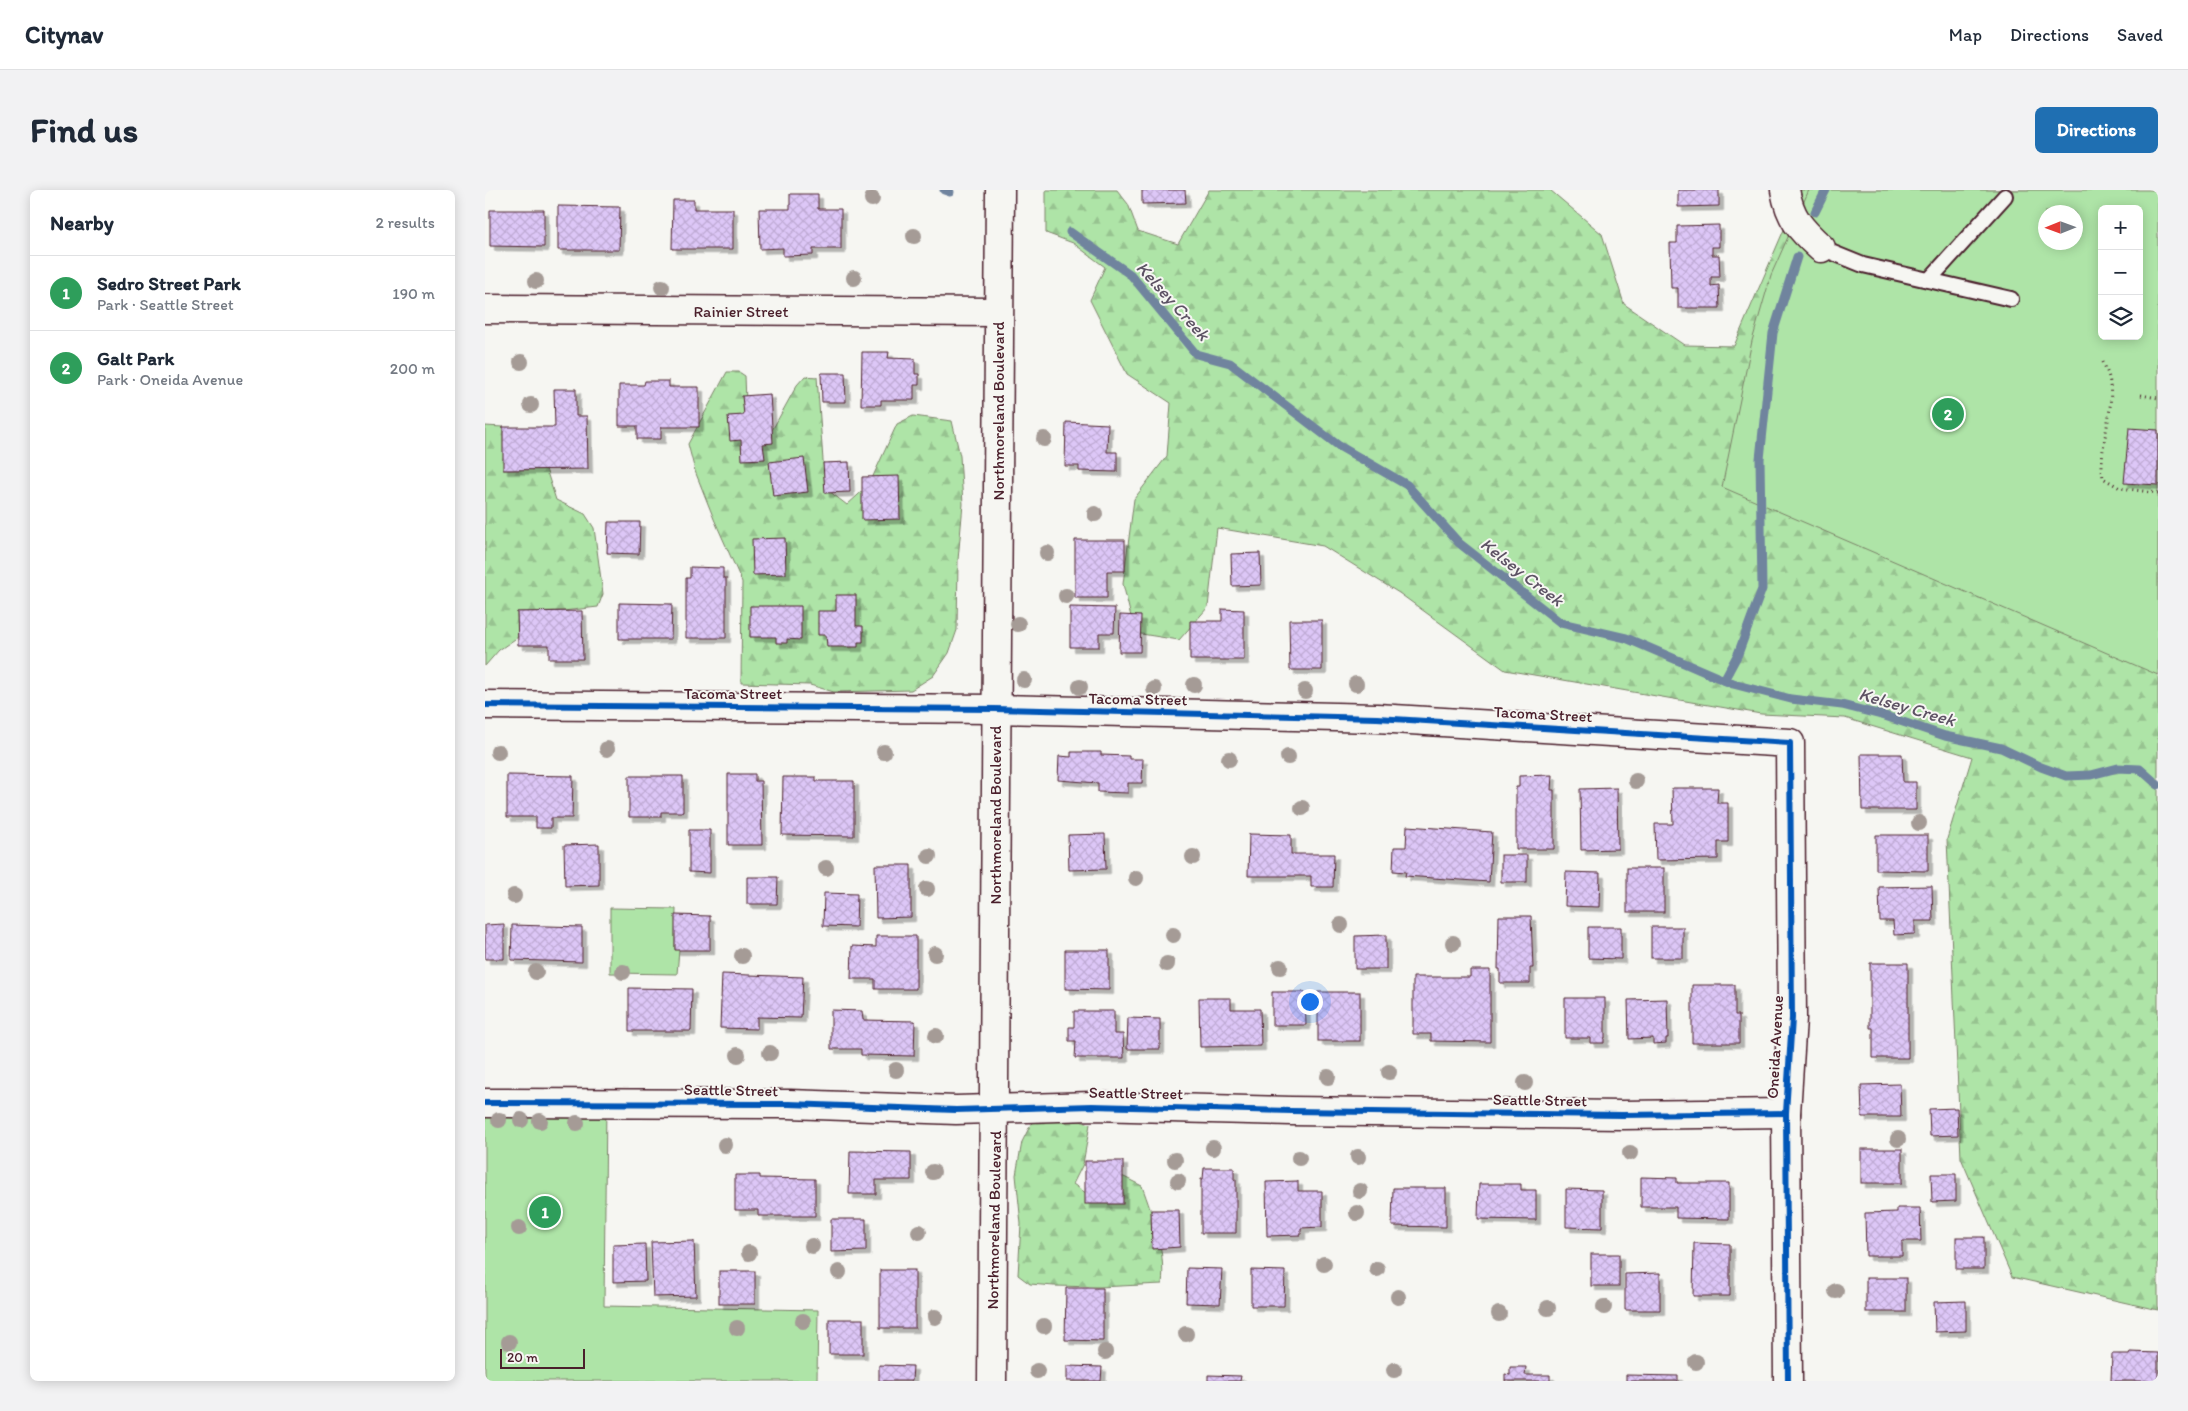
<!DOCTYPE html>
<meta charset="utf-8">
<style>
:root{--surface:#fff;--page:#f2f2f3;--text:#1f2937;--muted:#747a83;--line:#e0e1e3;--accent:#1f6fb2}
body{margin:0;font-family:Itim,sans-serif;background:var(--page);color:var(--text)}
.controls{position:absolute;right:15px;top:15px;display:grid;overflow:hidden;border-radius:8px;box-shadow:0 2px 12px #0003}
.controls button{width:45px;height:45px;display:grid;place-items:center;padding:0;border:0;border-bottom:1px solid var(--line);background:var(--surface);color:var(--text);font:25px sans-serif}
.compass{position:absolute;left:1553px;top:15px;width:45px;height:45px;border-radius:50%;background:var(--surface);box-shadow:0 2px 12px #0003;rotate:269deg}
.scale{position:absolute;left:15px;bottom:12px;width:85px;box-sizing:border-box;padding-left:5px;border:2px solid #4a1f2b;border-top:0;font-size:14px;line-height:18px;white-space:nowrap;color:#4a1f2b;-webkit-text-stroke:4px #f6f6f2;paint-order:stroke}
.you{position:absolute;left:824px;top:811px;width:18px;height:18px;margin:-12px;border:4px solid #fff;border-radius:50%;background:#1a73e8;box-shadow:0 0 0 8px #1a73e833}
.badge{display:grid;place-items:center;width:32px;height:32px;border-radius:50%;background:var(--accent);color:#fff;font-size:16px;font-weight:700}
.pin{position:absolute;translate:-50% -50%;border:2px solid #fff;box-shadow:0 1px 5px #0006}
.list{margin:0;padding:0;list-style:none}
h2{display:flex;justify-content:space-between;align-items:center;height:65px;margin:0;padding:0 20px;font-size:21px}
h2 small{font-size:16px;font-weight:400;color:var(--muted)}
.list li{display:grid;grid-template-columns:32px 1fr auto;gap:15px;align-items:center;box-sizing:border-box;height:75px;padding:0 20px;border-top:1px solid var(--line)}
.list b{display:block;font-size:19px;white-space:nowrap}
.list p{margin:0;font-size:16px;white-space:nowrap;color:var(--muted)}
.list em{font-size:16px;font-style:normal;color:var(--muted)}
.icon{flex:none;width:28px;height:28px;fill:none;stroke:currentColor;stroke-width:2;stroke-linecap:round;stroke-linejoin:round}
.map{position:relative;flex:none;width:1673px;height:1191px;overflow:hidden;border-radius:8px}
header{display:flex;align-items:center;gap:30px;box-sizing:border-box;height:70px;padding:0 25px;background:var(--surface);border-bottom:1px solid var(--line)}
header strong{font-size:24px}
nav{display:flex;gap:28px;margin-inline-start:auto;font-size:18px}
.intro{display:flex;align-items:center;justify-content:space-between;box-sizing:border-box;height:120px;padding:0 30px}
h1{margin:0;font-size:35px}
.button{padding:12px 22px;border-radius:8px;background:var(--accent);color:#fff;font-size:18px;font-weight:700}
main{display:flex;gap:30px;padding:0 30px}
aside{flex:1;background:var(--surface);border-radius:8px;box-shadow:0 2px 12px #0003}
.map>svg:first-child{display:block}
.forest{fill:url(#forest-firs);stroke:#7c8269}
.green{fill:#aee4a7;stroke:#7c8269;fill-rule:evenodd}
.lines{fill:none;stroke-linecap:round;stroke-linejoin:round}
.stream{stroke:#70849e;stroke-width:9}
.building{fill:url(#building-cross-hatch);stroke:#4a1f2b;filter:url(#shadow)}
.lane-casing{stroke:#4a1f2b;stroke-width:18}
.street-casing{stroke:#4a1f2b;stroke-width:31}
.secondary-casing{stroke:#4a1f2b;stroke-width:31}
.path{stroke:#4a1f2b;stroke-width:3;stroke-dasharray:1 4;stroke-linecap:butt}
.lane{stroke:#f6f6f2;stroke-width:14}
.street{stroke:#f6f6f2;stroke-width:28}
.secondary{stroke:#f6f6f2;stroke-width:28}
.cycleway-casing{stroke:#f6f6f2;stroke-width:9}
.cycleway{stroke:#0057b8;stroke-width:6}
.tree{fill:#a59b96}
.labels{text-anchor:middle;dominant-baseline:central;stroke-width:4;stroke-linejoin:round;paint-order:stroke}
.street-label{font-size:16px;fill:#4a1f2b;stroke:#f6f6f2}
.water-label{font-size:18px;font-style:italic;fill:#5d5264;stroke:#f6f6f2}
</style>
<header>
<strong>Citynav</strong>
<nav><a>Map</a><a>Directions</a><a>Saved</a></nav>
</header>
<div class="intro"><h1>Find us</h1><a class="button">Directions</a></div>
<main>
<aside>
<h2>Nearby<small>2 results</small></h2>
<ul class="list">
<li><span class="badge" style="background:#2e9e5b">1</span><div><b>Sedro Street Park</b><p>Park · Seattle Street</p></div><em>190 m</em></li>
<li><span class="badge" style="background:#2e9e5b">2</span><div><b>Galt Park</b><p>Park · Oneida Avenue</p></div><em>200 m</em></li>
</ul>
</aside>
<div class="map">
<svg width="1673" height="1191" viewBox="0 0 1673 1191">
<defs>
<pattern id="forest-firs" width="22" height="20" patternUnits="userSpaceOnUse" patternTransform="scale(1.25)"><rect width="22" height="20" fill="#aee4a7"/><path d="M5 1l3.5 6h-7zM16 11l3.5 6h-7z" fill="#97c390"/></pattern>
<pattern id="building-cross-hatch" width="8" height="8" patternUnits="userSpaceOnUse" patternTransform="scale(1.25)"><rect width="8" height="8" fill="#ddc7f7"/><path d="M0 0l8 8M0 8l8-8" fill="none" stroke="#bfaad4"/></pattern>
<filter id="shadow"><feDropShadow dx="4.5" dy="4.5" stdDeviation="0" flood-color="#0004"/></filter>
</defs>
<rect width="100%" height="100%" fill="#f6f6f2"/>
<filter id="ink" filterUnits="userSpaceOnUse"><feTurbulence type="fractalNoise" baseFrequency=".02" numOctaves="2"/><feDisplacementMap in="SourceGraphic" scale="10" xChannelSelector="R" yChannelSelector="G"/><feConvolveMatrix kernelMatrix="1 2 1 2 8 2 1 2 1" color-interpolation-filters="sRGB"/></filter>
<g filter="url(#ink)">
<g class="forest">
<polygon points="561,0 632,0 643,14 653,41 693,54 724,0 1065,0 1117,44 1139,114 1199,155 1249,156 1316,0 1577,0 1523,61 1673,308 1673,1120 1527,1087 1476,968 1462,649 1487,567 1360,528 1276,524 1020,480 914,403 838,356 732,338 723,417 694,450 650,443 638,394 649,309 682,266 686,213 642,184 605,110 620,77 588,53 561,43"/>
<polygon points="242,182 254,182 260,186 262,237 285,244 312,195 320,186 332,187 340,298 362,315 384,295 412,234 428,226 467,231 475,266 478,314 473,370 472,440 464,463 448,486 426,500 349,502 325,495 256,493 257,392 229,329 210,281 203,254"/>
<polygon points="0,236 18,237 19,280 61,279 71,310 100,324 109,338 118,404 113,417 78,421 32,422 33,447 14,460 0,476"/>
<path d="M581,927l24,7 -7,40 -10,20 17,12 32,-20 20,10c11,31 24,64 20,98l-63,3 -45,-1 -24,-2 -12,-9 3,-51 -5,-49 6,-33 11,-22z"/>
</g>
<g class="green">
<path d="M1324,0h349v485l-436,-188 30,-146 19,-66zM1617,19h37v127h-37zM1560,22h30v30h-30z"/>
<polygon points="125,718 191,719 190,759 194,760 192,784 125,783"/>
<polygon points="121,912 119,1116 333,1120 332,1191 0,1191 0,913"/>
</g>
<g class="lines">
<g class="stream">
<polyline points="459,0 465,2"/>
<polyline points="1330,22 1341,0"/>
<polyline points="585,42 646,85 711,164 745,173 854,256 922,295 974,353 1076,433 1141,448 1248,494 1306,509 1357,515 1400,526 1460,546 1516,558 1556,577 1581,586 1606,585 1633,578 1655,579 1673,595"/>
<polyline points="1239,490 1253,464 1277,399 1275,269 1288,143 1312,67"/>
</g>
</g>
<g class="building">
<polygon points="657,0 700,0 701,13 657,14"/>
<polygon points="1193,0 1234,0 1234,16 1193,17"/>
<polygon points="305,4 333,4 333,19 356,19 356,59 328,59 328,65 298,66 298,58 275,59 274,19 305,19"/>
<polygon points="188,10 209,10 209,19 248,19 248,59 187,59"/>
<polygon points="73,16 135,17 134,60 73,60"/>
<polygon points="5,20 59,20 59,57 5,56"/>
<polygon points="1234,35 1234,57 1227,57 1227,65 1234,65 1235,87 1226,87 1226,96 1234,95 1235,118 1193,118 1193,98 1186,98 1185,53 1192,53 1192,36"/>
<polygon points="377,162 404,162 403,168 430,169 430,184 434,184 434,195 429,195 429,210 396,210 396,215 376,215"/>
<polygon points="336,183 360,183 361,212 337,212"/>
<polygon points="160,191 184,191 184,197 214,197 214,237 176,237 176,249 152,249 152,236 134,236 134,195 159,195"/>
<polygon points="69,199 91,199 91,226 102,226 103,279 18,280 18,237 70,237"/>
<polygon points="285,204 288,253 278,254 280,269 257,270 256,250 245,251 243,226 259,225 257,206"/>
<polygon points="581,232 623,234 622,262 632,262 632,282 594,281 594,276 580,276"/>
<polygon points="1644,238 1673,240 1673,295 1639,293"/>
<polygon points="319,268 323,302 288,306 284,272"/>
<polygon points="364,272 365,302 340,303 338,273"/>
<polygon points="414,286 415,329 377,330 377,287"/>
<polygon points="123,332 155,332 154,364 122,363"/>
<polygon points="300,348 301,384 268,385 267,349"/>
<polygon points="590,350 640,350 640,381 622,381 622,408 590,408"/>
<polygon points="775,363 776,395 747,396 746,364"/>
<polygon points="205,377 238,378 238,388 241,388 241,448 201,448 201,388 205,388"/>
<polygon points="351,405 371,405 371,436 378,436 378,452 373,452 373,457 342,457 341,445 333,445 333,421 351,421"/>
<polygon points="134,413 187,414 186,449 134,449"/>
<polygon points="265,416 316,416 316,450 302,449 302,453 291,453 291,447 265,447"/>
<polygon points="585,417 630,418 629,443 614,443 614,457 585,457"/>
<polygon points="737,419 759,420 759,470 705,470 705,431 737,431"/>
<polygon points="97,421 98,469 64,469 64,455 33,455 32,422"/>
<polygon points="635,425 656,426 655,462 634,462"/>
<polygon points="804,430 837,430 837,480 805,480"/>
<polygon points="586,562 616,562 616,565 644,566 644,569 658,569 657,593 643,593 643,603 613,602 613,593 573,590 574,566 586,567"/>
<polygon points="1376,564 1417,564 1418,592 1431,592 1431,620 1377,620"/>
<polygon points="243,584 270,584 270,591 276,591 277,655 243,655"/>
<polygon points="22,585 88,586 87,628 66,628 66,638 51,638 51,627 22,627"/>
<polygon points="1067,585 1066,600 1069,600 1069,659 1031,659 1031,597 1034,597 1034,586"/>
<polygon points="144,586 198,586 198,622 176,622 176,627 144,627"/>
<polygon points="298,587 331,587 331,591 369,591 369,646 297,645"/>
<polygon points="1132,598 1133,659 1096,660 1095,599"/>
<polygon points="1187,598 1233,598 1232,613 1243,613 1243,652 1233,652 1233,669 1171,670 1170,634 1188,634"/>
<polygon points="922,636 1007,642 1004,692 920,686 921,682 908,681 909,657 921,657"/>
<polygon points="204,640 225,640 225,683 204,682"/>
<polygon points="620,644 621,679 584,680 583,645"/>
<polygon points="764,644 806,645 806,664 849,664 848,697 826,697 826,686 763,686"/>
<polygon points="1391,645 1443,645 1443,681 1391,680"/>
<polygon points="114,654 114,695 80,696 79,655"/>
<rect x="1016" y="665" width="26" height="27"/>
<polygon points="390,675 426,675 426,727 391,728"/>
<rect x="1142" y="678" width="37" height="44"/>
<polygon points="1081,682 1115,683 1114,717 1080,716"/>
<polygon points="262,687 293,687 292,714 262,714"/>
<polygon points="1447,696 1448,731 1430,731 1430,744 1409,745 1408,731 1395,731 1394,697"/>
<polygon points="339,703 372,704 371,737 338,736"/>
<polygon points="190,725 225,726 225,760 190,760"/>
<polygon points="1014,726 1046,726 1048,778 1045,778 1045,793 1015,793 1015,779 1013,779"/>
<polygon points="19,734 19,769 0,769 0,735"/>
<polygon points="27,735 97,737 97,772 26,770"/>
<polygon points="1103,737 1136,737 1136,769 1103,768"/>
<rect x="1166" y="737" width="32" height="31"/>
<polygon points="901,745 901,779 870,779 870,746"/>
<polygon points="391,746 431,746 431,799 390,799 390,789 366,789 367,756 391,757"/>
<polygon points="580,760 624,760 624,800 580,799"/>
<polygon points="1385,773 1423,773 1423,868 1388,868 1388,838 1385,838"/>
<polygon points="985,780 1005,780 1005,852 946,851 946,844 928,844 928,787 985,787"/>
<polygon points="237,784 318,787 316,828 272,827 272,839 235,838"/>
<polygon points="1207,795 1250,795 1250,825 1254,825 1254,853 1207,853"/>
<polygon points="144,798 207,799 206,841 144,841"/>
<polygon points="787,802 820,802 821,835 787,835"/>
<rect x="833" y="802" width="42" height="49"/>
<polygon points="714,808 746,808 746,819 775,819 776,856 715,857"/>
<polygon points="1080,808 1120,808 1120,848 1119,848 1119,853 1105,853 1105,848 1080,848"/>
<polygon points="1182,809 1183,848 1181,848 1181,853 1168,854 1168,848 1144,849 1143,810"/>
<polygon points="346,820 377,821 378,830 430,831 429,866 376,865 376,859 346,859"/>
<polygon points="589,821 629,821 629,844 638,844 639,868 590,868 591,851 584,851 584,837 589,837"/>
<polygon points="643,828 675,829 675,859 642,859"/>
<polygon points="1415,894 1416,927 1377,927 1376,895"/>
<polygon points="1472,918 1473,945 1445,946 1444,919"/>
<rect x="1376" y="959" width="41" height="34"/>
<polygon points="365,961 426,962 426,990 391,990 391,1004 364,1004"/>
<rect x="600" y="971" width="38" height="43"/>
<polygon points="719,978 749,978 749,990 751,989 751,1043 716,1043 716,989 718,989"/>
<polygon points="1446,984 1471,984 1471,1011 1447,1012"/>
<polygon points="250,985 275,985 275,988 330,989 330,1026 273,1026 273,1020 250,1020"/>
<polygon points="1156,987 1192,988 1192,993 1244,993 1244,1029 1191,1028 1191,1017 1156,1017"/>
<polygon points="813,991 813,1001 837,1001 837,1037 816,1038 816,1045 782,1046 781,992"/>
<polygon points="994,994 1036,994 1036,1000 1051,1000 1051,1030 993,1029"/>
<polygon points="908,998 961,998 961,1037 907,1036"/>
<polygon points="1081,999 1117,1000 1117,1038 1081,1037"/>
<polygon points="1412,1018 1435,1018 1436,1051 1417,1051 1417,1066 1381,1066 1380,1023 1412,1022"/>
<polygon points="666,1020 694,1020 695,1057 667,1059"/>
<polygon points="346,1029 381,1029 381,1061 346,1062"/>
<rect x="1471" y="1047" width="28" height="32"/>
<polygon points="209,1051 211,1106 168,1107 166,1052"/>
<polygon points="1209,1053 1245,1054 1245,1106 1208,1106"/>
<polygon points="160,1054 161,1091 128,1092 128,1055"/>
<rect x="1106" y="1064" width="28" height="32"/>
<polygon points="702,1078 737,1079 735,1114 701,1113"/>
<rect x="395" y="1080" width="35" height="58"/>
<polygon points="766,1080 800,1081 799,1116 766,1116"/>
<rect x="234" y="1081" width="36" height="33"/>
<polygon points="1175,1083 1175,1120 1140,1120 1140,1084"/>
<rect x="1381" y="1088" width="40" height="34"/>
<polygon points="581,1098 618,1098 618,1151 580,1150"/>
<polygon points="1481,1111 1481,1141 1450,1142 1449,1112"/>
<rect x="344" y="1129" width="34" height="35"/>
<polygon points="1645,1162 1673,1163 1673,1191 1626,1191 1627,1164 1644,1164"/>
<polygon points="394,1175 428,1176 427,1191 394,1191"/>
<polygon points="582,1176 617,1177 616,1191 582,1191"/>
<polygon points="1025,1177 1041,1177 1040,1185 1065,1185 1065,1191 1020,1191 1020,1184 1025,1185"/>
<polygon points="723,1185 756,1186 755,1191 723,1191"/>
<polygon points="1141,1185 1193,1186 1193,1191 1141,1191"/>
</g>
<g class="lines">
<g class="lane-casing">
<g id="lane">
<polyline points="1336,58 1378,75 1526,109"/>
<polyline points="1444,90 1520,6"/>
</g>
</g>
<g class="street-casing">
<g id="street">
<path d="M1300,0c5,28 15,39 36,58"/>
<polyline points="0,119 513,122"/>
<polyline points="0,515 510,519 892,528 1305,553 1307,828 1301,923 1303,1191"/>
<polyline points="0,913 304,914 471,920 607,916 806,921 1137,925 1301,923"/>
</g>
</g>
<g class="secondary-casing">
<polyline id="secondary" points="507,1191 515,0"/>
</g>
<g class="path">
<path d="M1618,172c3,7 7,15 7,23 4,31 -12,61 -7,93l17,10 38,5"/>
<polyline points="1656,205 1673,208"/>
</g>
<use href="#lane" class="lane"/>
<use href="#street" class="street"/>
<use href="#secondary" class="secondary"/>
<g class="cycleway-casing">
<g id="cycleway">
<polyline points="0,515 510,519 892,528 1305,553 1307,828 1301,923 1303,1191"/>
<polyline points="0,913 304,914 471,920 607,916 806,921 1137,925 1301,923"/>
</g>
</g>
<use href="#cycleway" class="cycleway"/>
</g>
<g class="tree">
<circle cx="387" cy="9" r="8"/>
<circle cx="429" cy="46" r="8"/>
<circle cx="369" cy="88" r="8"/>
<circle cx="51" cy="91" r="8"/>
<circle cx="177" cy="97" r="8"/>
<circle cx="36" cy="172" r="8"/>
<circle cx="46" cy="215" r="8"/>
<circle cx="559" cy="249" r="8"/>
<circle cx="610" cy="324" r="8"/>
<circle cx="562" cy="363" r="8"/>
<circle cx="581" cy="406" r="8"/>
<circle cx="533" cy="434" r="8"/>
<circle cx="539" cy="490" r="8"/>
<circle cx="871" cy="494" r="8"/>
<circle cx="709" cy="495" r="8"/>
<circle cx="595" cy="497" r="8"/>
<circle cx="669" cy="499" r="8"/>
<circle cx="820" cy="501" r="8"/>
<circle cx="122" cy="559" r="8"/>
<circle cx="13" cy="562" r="8"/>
<circle cx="399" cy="562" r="8"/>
<circle cx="803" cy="567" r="8"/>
<circle cx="744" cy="569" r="8"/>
<circle cx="1151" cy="591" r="8"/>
<circle cx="817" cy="618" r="8"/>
<circle cx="1434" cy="633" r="8"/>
<circle cx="444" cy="666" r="8"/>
<circle cx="708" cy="667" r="8"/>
<circle cx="341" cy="678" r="8"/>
<circle cx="651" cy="688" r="8"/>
<circle cx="442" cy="699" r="8"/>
<circle cx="29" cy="706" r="8"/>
<circle cx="856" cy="735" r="8"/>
<circle cx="688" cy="745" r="8"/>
<circle cx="968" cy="753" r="8"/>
<circle cx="450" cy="764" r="8"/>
<circle cx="257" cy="766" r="8"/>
<circle cx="682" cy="774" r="8"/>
<circle cx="795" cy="777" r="8"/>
<circle cx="51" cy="782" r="8"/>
<circle cx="138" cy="782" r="8"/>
<circle cx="451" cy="846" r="8"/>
<circle cx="285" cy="863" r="8"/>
<circle cx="253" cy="865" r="8"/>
<circle cx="411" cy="880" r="8"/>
<circle cx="904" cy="882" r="8"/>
<circle cx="843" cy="887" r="8"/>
<circle cx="1040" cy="893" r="8"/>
<circle cx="14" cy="930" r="8"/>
<circle cx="36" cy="930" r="8"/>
<circle cx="55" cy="931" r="8"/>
<circle cx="92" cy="933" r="8"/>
<circle cx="1413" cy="949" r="8"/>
<circle cx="240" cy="955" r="8"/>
<circle cx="728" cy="958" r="8"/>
<circle cx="1145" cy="963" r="8"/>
<circle cx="873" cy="967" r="8"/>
<circle cx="814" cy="968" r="8"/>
<circle cx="690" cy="970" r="8"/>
<circle cx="448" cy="982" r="8"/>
<circle cx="693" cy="991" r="8"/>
<circle cx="875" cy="1001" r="8"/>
<circle cx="872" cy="1023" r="8"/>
<circle cx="34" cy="1038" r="8"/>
<circle cx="434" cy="1042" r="8"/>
<circle cx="327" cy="1056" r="8"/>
<circle cx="264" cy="1063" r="8"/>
<circle cx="839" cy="1074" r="8"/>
<circle cx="892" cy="1079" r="8"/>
<circle cx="354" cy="1082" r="8"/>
<circle cx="1351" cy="1101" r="8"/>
<circle cx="913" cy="1107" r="8"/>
<circle cx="1119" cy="1117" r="8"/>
<circle cx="1063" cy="1118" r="8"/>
<circle cx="1014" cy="1124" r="8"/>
<circle cx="450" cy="1127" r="8"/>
<circle cx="318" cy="1131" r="8"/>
<circle cx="559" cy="1136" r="8"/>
<circle cx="252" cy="1138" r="8"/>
<circle cx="701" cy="1144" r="8"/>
<circle cx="24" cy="1152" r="8"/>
<circle cx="620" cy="1162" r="8"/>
<circle cx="1211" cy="1172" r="8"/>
<circle cx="909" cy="1180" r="8"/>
<circle cx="552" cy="1181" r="8"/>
</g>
</g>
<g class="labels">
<g class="street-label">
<text x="256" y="121">Rainier Street</text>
<text transform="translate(513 221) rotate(-90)">Northmoreland Boulevard</text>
<text x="248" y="503">Tacoma Street</text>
<text transform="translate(653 509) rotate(1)">Tacoma Street</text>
<text transform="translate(1058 524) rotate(3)">Tacoma Street</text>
<text transform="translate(510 625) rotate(-90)">Northmoreland Boulevard</text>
<text transform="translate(1290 857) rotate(-87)">Oneida Avenue</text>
<text transform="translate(246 900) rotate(1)">Seattle Street</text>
<text transform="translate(651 903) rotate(1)">Seattle Street</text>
<text transform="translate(1055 910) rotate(1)">Seattle Street</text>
<text transform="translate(509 1030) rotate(-89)">Northmoreland Boulevard</text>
</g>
<g class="water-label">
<text transform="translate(688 111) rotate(48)">Kelsey Creek</text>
<text transform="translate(1037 382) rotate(38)">Kelsey Creek</text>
<text transform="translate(1422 517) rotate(16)">Kelsey Creek</text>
</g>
</g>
</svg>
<div class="controls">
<button>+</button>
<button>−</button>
<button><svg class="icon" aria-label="layers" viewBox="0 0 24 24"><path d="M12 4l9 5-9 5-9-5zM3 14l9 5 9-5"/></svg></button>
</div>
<svg class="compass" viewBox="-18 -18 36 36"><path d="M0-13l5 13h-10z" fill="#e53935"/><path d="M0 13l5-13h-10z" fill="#747a83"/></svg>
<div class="scale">20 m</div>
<div class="you"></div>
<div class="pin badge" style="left:60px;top:1022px;background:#2e9e5b">1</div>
<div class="pin badge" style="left:1463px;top:224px;background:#2e9e5b">2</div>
</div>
</main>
